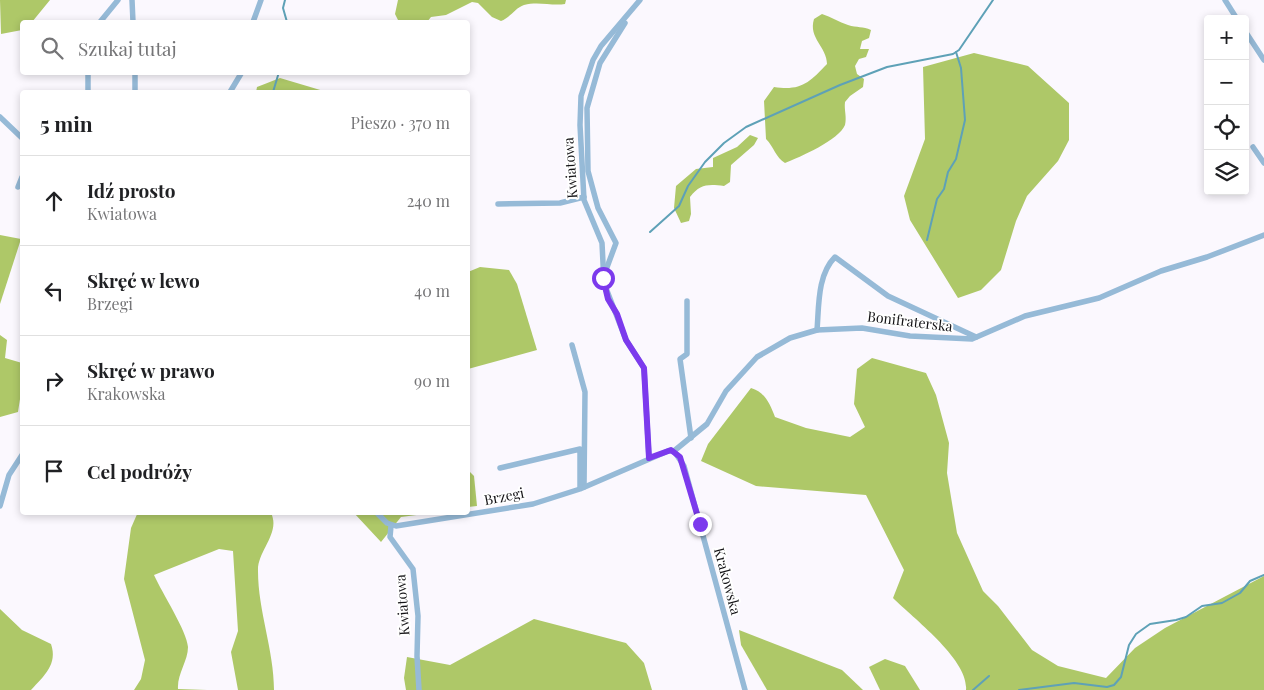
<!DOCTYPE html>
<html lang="pl">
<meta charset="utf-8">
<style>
:root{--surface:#fff;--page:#f6f6f6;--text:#202124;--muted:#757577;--line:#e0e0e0}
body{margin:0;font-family:"Playfair Display",serif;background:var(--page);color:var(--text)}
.controls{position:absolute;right:15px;top:15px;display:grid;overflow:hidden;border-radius:5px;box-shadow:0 2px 8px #0003}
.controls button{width:45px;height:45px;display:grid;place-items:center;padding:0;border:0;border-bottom:1px solid var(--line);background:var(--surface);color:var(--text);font:25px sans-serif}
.stop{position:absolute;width:15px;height:15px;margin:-11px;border:4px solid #7c3aed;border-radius:50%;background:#fff}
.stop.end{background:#7c3aed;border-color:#fff;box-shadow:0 1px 5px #0008}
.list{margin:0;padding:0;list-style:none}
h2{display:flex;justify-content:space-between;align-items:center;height:65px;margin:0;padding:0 20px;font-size:21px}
h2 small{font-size:16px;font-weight:400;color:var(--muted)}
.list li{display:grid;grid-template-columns:32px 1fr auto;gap:15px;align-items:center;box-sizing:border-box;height:90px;padding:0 20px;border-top:1px solid var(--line)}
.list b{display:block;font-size:19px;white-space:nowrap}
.list p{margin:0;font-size:16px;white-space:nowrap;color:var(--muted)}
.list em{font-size:16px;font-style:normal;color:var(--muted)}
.icon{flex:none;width:28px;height:28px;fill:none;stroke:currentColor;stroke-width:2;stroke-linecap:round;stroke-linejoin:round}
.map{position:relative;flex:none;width:1264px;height:690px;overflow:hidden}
.search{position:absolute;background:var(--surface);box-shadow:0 2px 8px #0003;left:20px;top:20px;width:450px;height:55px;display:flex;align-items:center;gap:12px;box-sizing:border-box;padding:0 18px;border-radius:5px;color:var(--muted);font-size:19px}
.panel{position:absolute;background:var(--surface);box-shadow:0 2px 8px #0003;left:20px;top:90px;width:450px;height:425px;border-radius:5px}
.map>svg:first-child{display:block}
.forest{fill:#aec868}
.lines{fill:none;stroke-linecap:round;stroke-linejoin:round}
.stream{stroke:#5ea1b7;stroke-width:2}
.minor{stroke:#96bad7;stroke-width:5.5}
.route{stroke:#7c3aed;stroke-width:6}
.labels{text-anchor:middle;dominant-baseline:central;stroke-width:4;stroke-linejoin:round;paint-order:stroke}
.street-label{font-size:14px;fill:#141316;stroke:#fff}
</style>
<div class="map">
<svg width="1264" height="690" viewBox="0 0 1264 690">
<rect width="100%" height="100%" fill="#fbf8fe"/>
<g class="forest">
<polygon points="0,0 50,0 32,22 22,22 22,30 1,34"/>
<path d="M398,0h168l-1,4c-14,2 -27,-3 -41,1 -9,3 -14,13 -23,16l-9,-4 -14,-14 -6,-1 -26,13 -15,2 -4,5h-28l-4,-8z"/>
<path d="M822,14c9,3 17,8 26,11 9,3 15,1 23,5l-2,8 -7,3 -2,8h9l-3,8 -7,2 -4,7 2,8 7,5 -1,8 -13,9 -5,6c-1,8 2,15 0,23 -6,15 -45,32 -60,38 -9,-5 -11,-16 -19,-24l-2,-38 10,-14c27,4 35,-4 53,-23 0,-17 -19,-26 -13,-45z"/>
<polygon points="974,53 1028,66 1069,103 1069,140 1058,161 1027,196 1016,221 1001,270 981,290 958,298 910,220 904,196 925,139 923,67"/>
<polygon points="280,78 327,92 256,92 257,87"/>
<path d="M750,135l8,3 -4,7 -23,20 -1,17 -6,4c-16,-2 -24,-2 -34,11l1,17 -2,7 -8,2 -7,-15 2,-22 20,-17 17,-2v-9l24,-11z"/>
<polygon points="0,235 21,239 0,304"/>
<polygon points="480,267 509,270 517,284 537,350 468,369 468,272"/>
<polygon points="0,335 7,340 5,358 22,363 22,386 18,412 0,417"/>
<path d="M872,358l54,15 10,22 13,48 -2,30 10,60 26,58 15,15 34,44 26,16 48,12 29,-30 30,-20 99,-52v114h-298c3,-30 -52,-71 -73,-92l11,-28 -38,-75 -110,-9 -55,-25 7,-17 43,-56c14,4 19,16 24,29l31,11 44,9 15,-10 -11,-23 3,-35z"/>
<polygon points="468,470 474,476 477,506 468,507"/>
<path d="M138,512l133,1c10,20 -14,38 -13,58 0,40 16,79 16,119h-36l-7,-38 7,-21 -5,-80 -14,-2 -65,26c8,18 33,56 34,72 0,14 -11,27 -10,42l29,1h-73l7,-11 4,-19 -21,-81 7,-51z"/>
<polygon points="354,513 432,513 401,517 381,542"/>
<path d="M0,609l22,21 29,14c7,20 -7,32 -20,46h-31z"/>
<polygon points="534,619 626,643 644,663 652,690 406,690 404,678 407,657 450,665"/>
<polygon points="739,630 842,670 863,690 767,690 741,645"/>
<polygon points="885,659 905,666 920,690 880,690 869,667"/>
</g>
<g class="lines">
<g class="stream">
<polyline points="285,0 283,8 287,22"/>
<polyline points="273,92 279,72"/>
<polyline points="650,232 679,206 688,186 705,162 724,143 746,127 840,85 887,67 953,54 959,50 993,0"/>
<polyline points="927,240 937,199 944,189 948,172 956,159 965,120 961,68 956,52"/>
<polyline points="973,690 989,676"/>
<polyline points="1019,690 1074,683 1107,687 1114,685 1121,677 1129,645 1136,634 1150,624 1176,620 1186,617 1202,606 1222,603 1240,593 1250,581 1264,575"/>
</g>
<g class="minor">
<polyline points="132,0 133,22"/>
<polyline points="640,0 601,46 593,60 581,96 580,125 584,200 602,243 604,283 626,340 644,368 649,458"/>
<polyline points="1225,0 1237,19"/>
<polyline points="100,22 118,0"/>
<polyline points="253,22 261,0"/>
<polyline points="1245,31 1264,60"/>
<polyline points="135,72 135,92"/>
<polyline points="88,92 88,72"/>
<polyline points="230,92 242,72"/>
<polyline points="0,117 22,138"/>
<polyline points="1253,147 1264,163"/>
<polyline points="18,187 22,177"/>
<polyline points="498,204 560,203 584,197"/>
<polyline points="603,278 616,243 598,208 588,171 587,108 600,63 625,23"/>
<polyline points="687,301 687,354 680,359 691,438"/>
<path d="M817,330c2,-23 0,-55 18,-73l53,39 88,41"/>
<polyline points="572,345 585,392 584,487"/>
<polyline points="674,451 707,424 726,391 757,357 790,338 817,330 862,328 910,336 972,339 1025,316 1099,298 1161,271 1207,257 1264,235"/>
<polyline points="674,451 684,466 745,690"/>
<polyline points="500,468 580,449 580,487"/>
<polyline points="0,506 9,475 22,455"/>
<polyline points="376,512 387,523 396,526 533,504 580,489 668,451 674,451"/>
<polyline points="391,526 390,537 413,569 418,616 417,656 419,690"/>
</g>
</g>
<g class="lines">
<polyline class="route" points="603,278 608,299 617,314 626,340 644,368 649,458 671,450 680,457 700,524"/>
</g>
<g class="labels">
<g class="street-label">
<text transform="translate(570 168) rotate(-94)">Kwiatowa</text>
<text transform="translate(910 321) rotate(7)">Bonifraterska</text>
<text transform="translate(504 496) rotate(-11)">Brzegi</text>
<text transform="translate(728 581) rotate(75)">Krakowska</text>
<text transform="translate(402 605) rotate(-94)">Kwiatowa</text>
</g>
</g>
</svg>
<div class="controls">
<button>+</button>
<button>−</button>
<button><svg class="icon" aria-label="locate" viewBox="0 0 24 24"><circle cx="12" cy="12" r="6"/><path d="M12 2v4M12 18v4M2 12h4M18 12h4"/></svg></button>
<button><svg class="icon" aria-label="layers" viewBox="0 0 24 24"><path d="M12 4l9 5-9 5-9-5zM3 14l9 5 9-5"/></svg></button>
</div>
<div class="stop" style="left:603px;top:278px"></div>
<div class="stop end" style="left:700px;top:524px"></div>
<div class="search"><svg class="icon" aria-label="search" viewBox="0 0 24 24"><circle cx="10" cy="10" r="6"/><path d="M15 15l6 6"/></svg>Szukaj tutaj</div>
<section class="panel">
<h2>5 min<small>Pieszo · 370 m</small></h2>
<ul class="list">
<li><svg class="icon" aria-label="ahead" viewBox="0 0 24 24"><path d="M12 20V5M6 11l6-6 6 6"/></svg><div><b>Idź prosto</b><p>Kwiatowa</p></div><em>240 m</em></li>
<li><svg class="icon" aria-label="left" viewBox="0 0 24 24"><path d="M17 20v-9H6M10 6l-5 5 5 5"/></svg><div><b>Skręć w lewo</b><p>Brzegi</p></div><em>40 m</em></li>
<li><svg class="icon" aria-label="right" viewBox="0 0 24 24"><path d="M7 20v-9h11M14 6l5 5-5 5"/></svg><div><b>Skręć w prawo</b><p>Krakowska</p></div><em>90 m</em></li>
<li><svg class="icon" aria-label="arrive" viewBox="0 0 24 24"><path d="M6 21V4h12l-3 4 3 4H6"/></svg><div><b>Cel podróży</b></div></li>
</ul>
</section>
</div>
